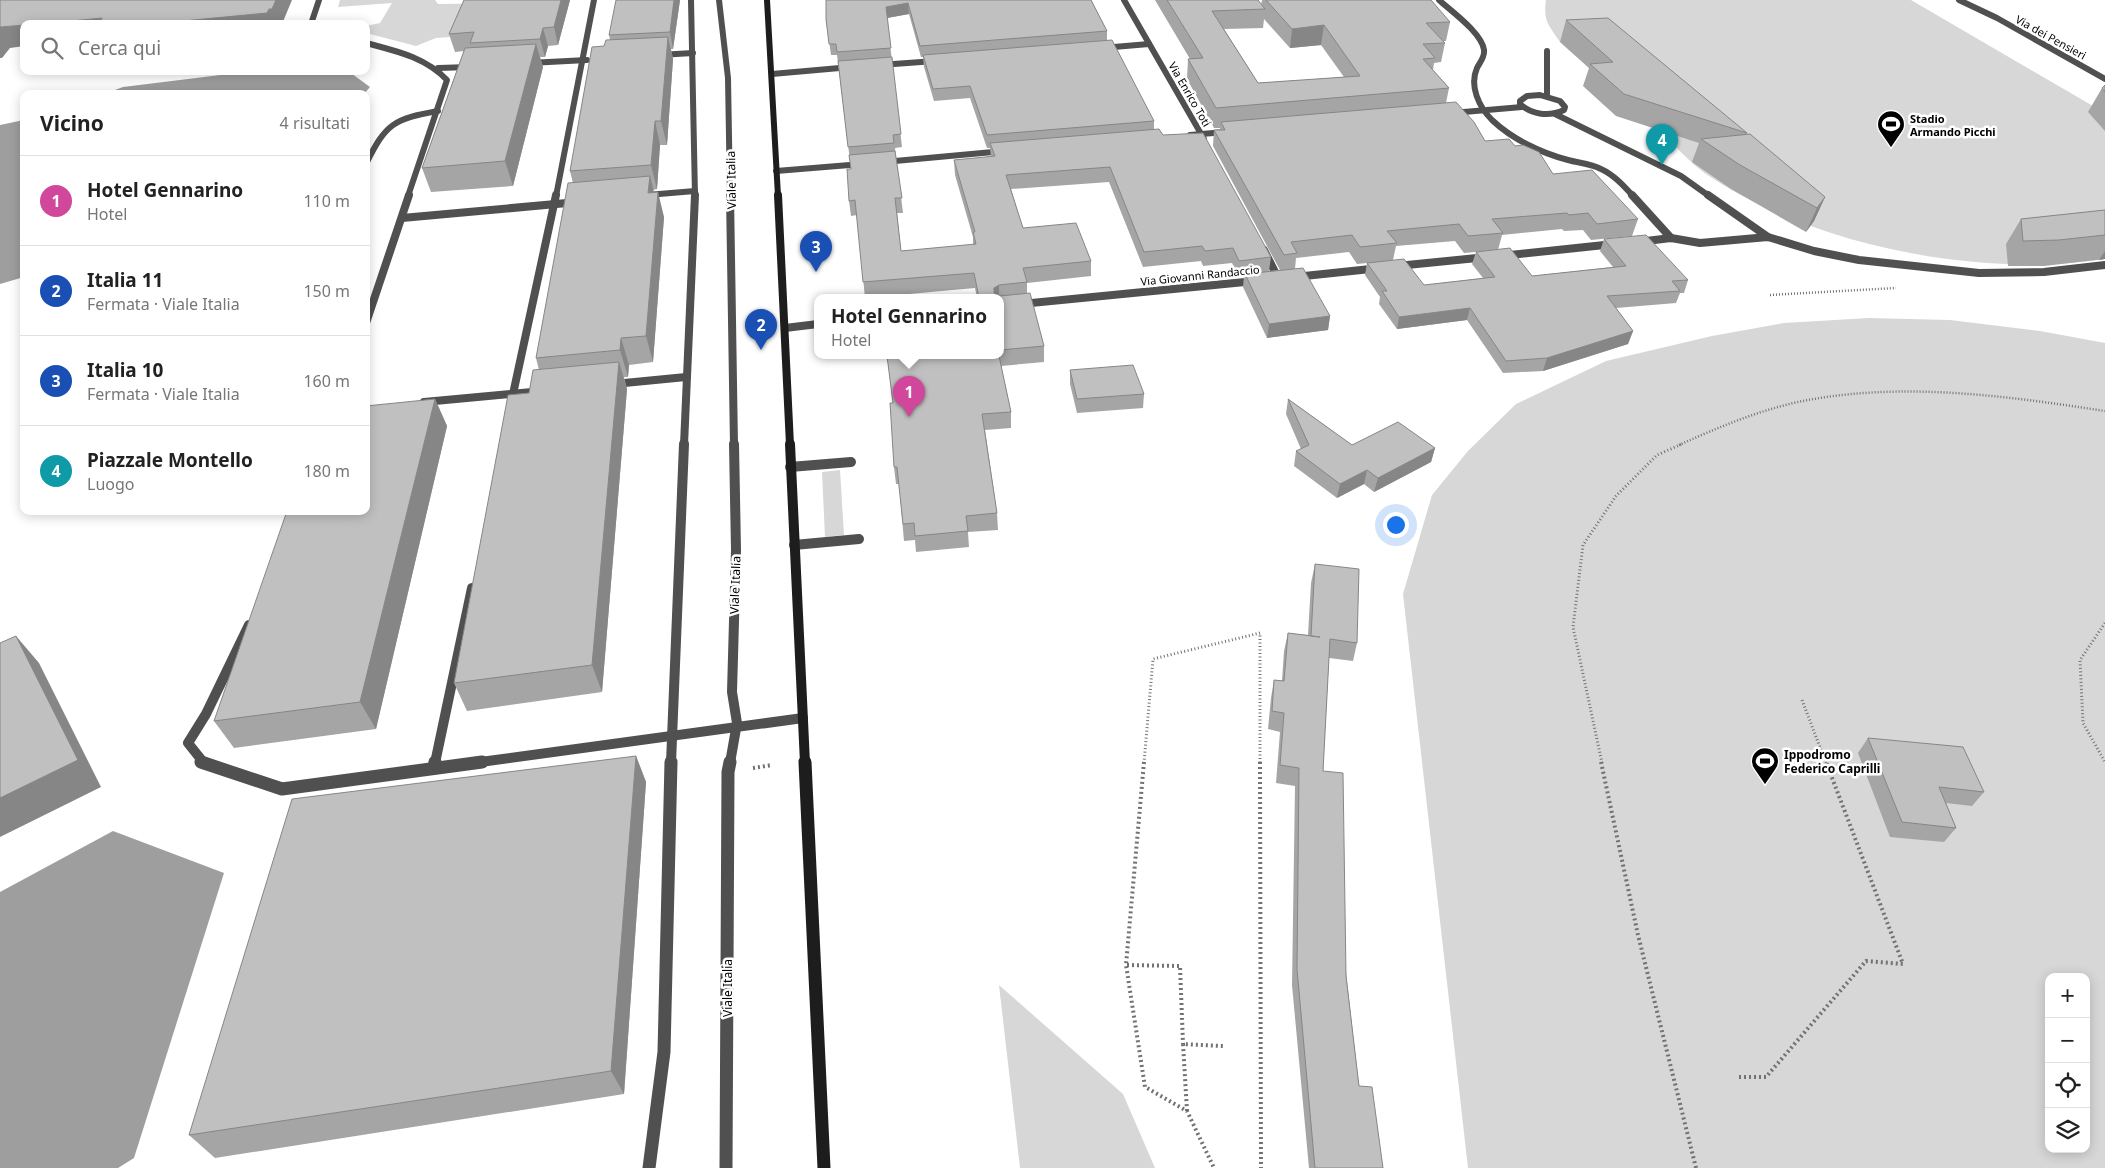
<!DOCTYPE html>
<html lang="it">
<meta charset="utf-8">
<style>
:root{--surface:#fff;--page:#f2f2f2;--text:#222;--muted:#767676;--line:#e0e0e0;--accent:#1a73e8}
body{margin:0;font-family:"Noto Sans",sans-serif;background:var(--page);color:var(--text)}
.controls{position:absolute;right:15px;bottom:15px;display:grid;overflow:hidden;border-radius:10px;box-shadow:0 2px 12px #0003}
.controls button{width:45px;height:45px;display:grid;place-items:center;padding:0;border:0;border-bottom:1px solid var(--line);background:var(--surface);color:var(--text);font:25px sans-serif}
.you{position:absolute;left:1395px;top:524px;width:18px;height:18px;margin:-12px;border:4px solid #fff;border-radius:50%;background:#1a73e8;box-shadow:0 0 0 8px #1a73e833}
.badge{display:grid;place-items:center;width:32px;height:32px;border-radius:50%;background:var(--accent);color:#fff;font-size:16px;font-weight:700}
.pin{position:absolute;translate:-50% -41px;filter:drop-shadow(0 1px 2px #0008)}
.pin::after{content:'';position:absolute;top:26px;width:18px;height:15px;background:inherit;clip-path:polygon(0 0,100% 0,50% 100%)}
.popup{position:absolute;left:814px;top:294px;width:190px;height:65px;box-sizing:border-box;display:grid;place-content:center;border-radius:10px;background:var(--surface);filter:drop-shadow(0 1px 4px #0005);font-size:16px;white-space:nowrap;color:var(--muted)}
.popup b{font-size:19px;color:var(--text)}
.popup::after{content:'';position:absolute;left:50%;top:100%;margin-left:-10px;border:10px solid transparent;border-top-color:var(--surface)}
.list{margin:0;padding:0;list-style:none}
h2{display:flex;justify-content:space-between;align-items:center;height:65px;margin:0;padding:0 20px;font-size:21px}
h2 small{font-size:16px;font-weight:400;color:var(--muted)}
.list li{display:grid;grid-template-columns:32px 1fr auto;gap:15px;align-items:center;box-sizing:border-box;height:90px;padding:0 20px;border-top:1px solid var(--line)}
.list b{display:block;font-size:19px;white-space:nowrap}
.list p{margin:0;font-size:16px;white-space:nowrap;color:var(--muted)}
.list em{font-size:16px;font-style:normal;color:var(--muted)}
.icon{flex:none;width:28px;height:28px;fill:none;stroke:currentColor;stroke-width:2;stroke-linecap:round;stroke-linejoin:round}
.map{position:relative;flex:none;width:2105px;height:1168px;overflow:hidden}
.search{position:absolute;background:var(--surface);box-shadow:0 2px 12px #0003;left:20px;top:20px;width:350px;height:55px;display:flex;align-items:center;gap:12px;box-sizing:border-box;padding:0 18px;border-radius:10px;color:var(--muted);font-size:19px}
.panel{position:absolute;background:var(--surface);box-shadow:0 2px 12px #0003;left:20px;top:90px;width:350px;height:425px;border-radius:10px}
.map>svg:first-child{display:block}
.green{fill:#d7d7d7;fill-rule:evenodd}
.water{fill:#9e9e9e}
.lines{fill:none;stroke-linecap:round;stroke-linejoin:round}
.path-far2{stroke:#727272;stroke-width:2.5;stroke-dasharray:1 2;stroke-linecap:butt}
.path-far1{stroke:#727272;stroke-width:3;stroke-dasharray:1 2.5;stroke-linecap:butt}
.path{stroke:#727272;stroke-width:4;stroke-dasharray:2 3;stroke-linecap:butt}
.lane-far3{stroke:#505050;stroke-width:6}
.lane-far2{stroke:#505050;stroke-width:8}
.lane-far1{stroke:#505050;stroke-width:10}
.lane{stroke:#505050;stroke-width:13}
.street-far3{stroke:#505050;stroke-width:6}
.street-far2{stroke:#505050;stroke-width:8}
.street-far1{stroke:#505050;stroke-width:10}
.street{stroke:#505050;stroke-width:13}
.secondary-far3{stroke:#1d1d1d;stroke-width:6}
.secondary-far2{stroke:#1d1d1d;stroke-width:8}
.secondary-far1{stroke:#1d1d1d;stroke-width:10}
.secondary{stroke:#1d1d1d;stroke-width:13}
.wall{fill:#a5a5a5;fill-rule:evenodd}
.shaded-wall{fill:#868686}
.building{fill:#c0c0c0;stroke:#868686}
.labels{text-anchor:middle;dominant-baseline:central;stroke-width:5;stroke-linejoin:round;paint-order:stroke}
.far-street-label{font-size:11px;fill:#000;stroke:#fff}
.far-poi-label{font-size:11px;font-weight:bold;fill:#000;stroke:#fff;text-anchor:start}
.street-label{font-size:12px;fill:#000;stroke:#fff}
.poi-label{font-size:12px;font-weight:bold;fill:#000;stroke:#fff;text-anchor:start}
</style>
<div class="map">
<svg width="2105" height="1168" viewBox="0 0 2105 1168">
<rect width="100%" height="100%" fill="#fff"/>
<g class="green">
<polygon points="340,0 435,0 438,4 525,3 512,33 436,38 416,46 366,33 366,26 380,23 392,3 338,7"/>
<path d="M1546,0h365l194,113v146c-127,19 -292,-13 -399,-85 -16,-11 -30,-28 -45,-41 -33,-30 -67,-61 -101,-91 -11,-17 -17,-20 -14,-42z"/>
<path d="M1869,318l81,2 90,11 65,12v825h-637l-65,-574 29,-99 36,-44 48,-47 90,-43 106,-25 72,-13zM2049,977h37v172h-37z"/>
<polygon points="840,470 844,535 825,537 822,472"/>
<polygon points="999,985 1123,1094 1155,1168 1020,1168"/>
</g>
<g class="water">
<polygon points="253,71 348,71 370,87 364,94 104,94 123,87"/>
<polygon points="24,120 24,277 0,284 0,125"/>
<polygon points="113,831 224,873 134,1158 118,1168 0,1168 0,892"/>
</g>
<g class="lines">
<g class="path-far2">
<polyline points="1770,295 1896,288"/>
<path d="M1679,445c40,-18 85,-37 129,-45 98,-18 199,-4 297,11"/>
</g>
<g class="path-far1">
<polyline points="2105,623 2080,660 2083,723 2105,762"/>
<polyline points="1802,700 1826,763"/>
<polyline points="1144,763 1153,659 1260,633 1260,763"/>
<polyline points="1602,763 1573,627 1583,545 1616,496 1657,455 1682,444"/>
</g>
<g class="path">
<polyline points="1144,762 1126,965 1145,1087 1187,1111 1214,1168"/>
<polyline points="1260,762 1261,1168"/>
<polyline points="1601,762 1638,935 1696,1168"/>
<polyline points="753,768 772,765"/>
<polyline points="1127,965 1180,966 1183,1044"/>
<polyline points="1739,1077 1766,1077 1866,961 1903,964 1826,762"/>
<polyline points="1187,1111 1183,1044 1223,1046"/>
</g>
<g class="lane-far3">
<polyline points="691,0 695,196"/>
<polyline points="311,24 319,0"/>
<path d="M366,43c30,8 59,14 81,37l-39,116"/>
<polyline points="659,55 693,53"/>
<polyline points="529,63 587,60"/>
<polyline points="438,68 470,67"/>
<path d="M366,164c20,-41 28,-45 72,-53"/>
<polyline points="647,195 695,191"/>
<polyline points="556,196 594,0"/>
</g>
<g class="lane-far2">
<polyline points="647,195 651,195"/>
<polyline points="402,218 578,202"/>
<polyline points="366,323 409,195"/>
<polyline points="614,384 686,377"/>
<polyline points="424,402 542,391"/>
<polyline points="510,408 556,195"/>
<polyline points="684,445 695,195"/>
</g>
<g class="lane-far1">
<polyline points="790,467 851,462"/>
<polyline points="794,545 859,539"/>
<polyline points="204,763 188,743 206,714 249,625"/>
<polyline points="435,763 472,588"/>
<polyline points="473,763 803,718"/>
<polyline points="671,763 684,444"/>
</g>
<g class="lane">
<polyline points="201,762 282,789 482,762"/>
<polyline points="434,768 435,762"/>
<polyline points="649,1168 664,1052 671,762"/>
</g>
<g class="street-far3">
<polyline points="719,0 728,78 730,196"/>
<polyline points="1124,0 1204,139"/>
<path d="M1439,0c12,11 43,33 45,50 1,7 -4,12 -7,18 -8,18 2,39 15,52 20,19 49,33 76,40 11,3 23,4 33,9 13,6 23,17 32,27"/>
<polyline points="1959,0 1997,18 2105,79"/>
<polyline points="1102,48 1149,44"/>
<polyline points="1547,51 1547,96"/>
<polyline points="880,65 935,61"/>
<polyline points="772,74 851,67"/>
<path d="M1540,95l20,6 5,6 -1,3c-15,7 -32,5 -44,-6v-3l7,-5z"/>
<polyline points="1452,113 1522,107"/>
<polyline points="1555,114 1681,176 1709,196"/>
<polyline points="1190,135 1225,132"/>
<polyline points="884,162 1004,151"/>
<polyline points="776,171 862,164"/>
</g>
<g class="street-far2">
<polyline points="730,195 734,445"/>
<polyline points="1632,195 1671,238"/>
<polyline points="1708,195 1768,237"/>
<polyline points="1638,242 1671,238 1700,243 1768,237 1814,251 1859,260 1979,273 2044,272 2105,265"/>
<polyline points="1264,250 1278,278"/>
<polyline points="1501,256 1614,244"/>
<polyline points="1397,266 1487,257"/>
<polyline points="1295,277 1380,268"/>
<polyline points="1000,306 1255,281"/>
<polyline points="785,328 818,324"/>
</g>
<polyline class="street-far1" points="730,763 737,723 732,692 736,550 734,444"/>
<polyline class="street" points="726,1168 728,772 730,762"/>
<polyline class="secondary-far3" points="767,0 778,196"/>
<polyline class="secondary-far2" points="778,195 790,445"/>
<polyline class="secondary-far1" points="790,444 805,763"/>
<polyline class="secondary" points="805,762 824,1168"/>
</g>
<g class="wall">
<polygon points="464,0 570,0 558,45 548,46 545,57 540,57 543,67 513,186 431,192 422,168 464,51 455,52 449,34"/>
<polygon points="680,0 673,49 671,49 673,59 667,145 660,145 657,189 653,190 664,217 653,362 629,365 628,377 624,377 627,389 602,692 467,711 454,683 529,393 539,370 536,358 573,183 570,171 604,46 610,40 609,35"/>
<path d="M826,0h265l16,31v10l47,80v8l9,6 108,122 -2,14 11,-1 -67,-124 1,-16h6v-2h-6l-27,-49 1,-20h2l-35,-59h103l3,5 1,-5h4l184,22 -4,19h-3l2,2 -4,19 -7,1 -1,7 16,18 -3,15 39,38 30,5 38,28 85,45 -6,17 -41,4 -8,-10 -19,1 -2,-2 -60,6 -4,15 -34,3 -9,-12 -59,5 -3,14 31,25 59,-7 -11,-14 4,-12 56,24 81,-9 -13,-16 4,-12 84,41 -4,13h-4l-4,10 -60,5 17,23 -5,13 -85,27 -40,2 -36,-53 -70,9 -18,-25 1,-7 -15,-22 2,-12 -10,1 -8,-12 -53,6 -1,11 35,47 -2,14 -61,8 -24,-51 1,-12 -6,1 -6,-13 -29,3 -2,-5 -58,6 -34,-85 -98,7 12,39 68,33v15l-64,7v11l17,52v16l-43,4 10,46v16l-26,2 12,83 1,17 -30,2 1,15 -53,5 -1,-12 -11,1 -5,-57h-3l-2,-17 -1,-64 -6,-47h113v-58h-23l-2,-10 -110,10 -8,-83 -6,1 -2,-15 2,-32 -14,-114h-6l-5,-36zM909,14l12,43h2l1,10 10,34 36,-3 17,50h3l1,9 -37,3 1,15 18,62v8l-72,6 -4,-38h6l-8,-65 7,-1 -15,-129zM1264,19l26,29 31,-3 23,32 -86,6 -34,-54 39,-1z"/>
<polygon points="1566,20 1747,133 1746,135 1825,197 1814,221 1806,232 1731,189 1692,162 1699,143 1616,116 1583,86 1589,68 1560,42"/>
<polygon points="2105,85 2105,131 2088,112 2102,88"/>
<polygon points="2105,210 2105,259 2044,266 2008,266 2006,244 2021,219"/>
<polygon points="1070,370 1144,394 1143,408 1077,413 1070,384"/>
<polygon points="435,399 447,426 376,729 234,748 214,721"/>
<polygon points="1288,399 1352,445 1435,448 1431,462 1374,492 1364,484 1337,498 1294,466 1296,451 1301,449 1286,414"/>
<polygon points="1315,564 1357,643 1353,661 1329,658 1323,771 1359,1086 1383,1168 1309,1168 1292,985 1295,786 1276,783 1280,732 1268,729 1271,698 1274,680 1282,681 1284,651 1288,633 1308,635 1311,583"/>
<polygon points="1868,738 1984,792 1972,806 1946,803 1956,828 1944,842 1890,837 1858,753"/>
<polygon points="636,756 646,782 624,1094 215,1158 189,1135"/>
</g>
<g class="shaded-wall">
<polygon points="276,0 292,0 282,24 152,24"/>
<polygon points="561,0 570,0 558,45 554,27"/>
<polygon points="674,0 680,0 673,49 670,32"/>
<polygon points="908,3 909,14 887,18 886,7"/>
<polygon points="102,18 105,24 41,24"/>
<polygon points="24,25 24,46 10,48 2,58 0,58 0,27"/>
<polygon points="1324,25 1321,45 1290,48 1292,29"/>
<polygon points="543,28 548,46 545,57 540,39"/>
<polygon points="668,37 673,59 667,145 661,121"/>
<polygon points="536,44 543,67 513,186 505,161"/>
<polygon points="655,121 660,145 657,189 651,165"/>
<polygon points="650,176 656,201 648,193"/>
<polygon points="658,192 664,217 653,362 646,336"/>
<polygon points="1825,197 1814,221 1806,232 1817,208"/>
<polygon points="2105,251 2105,259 2099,260"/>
<polygon points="999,285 999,298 995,298 994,288"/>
<polygon points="1470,308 1467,320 1397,329 1399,317"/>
<polygon points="1330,316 1328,330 1267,338 1269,324"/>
<polygon points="1633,331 1628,344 1543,371 1547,358"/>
<polygon points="621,338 629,365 628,377 620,350"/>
<polygon points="619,362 627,389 602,692 592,665"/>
<polygon points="435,399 447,426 376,729 360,702"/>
<polygon points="1435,448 1431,462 1374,492 1378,478"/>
<polygon points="1367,470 1364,484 1337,498 1340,484"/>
<polygon points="16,636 39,663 101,787 0,837 0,798"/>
<polygon points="636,756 646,782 624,1094 611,1071"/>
</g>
<g class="building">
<polygon points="0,0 276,0 272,9 269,9 267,13 152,24 99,24 102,18 41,24 24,24 24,25 0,27"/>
<polygon points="464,0 561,0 554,27 543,28 540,39 470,43 474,32 449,34"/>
<polygon points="616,0 674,0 670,32 609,35"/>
<polygon points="826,0 1091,0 1107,31 920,46 908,3 886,7 891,48 837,52 836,44 829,44 826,19"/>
<polygon points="1167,0 1258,0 1265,9 1212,11 1258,83 1360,76 1324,25 1292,29 1266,0 1431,0 1450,22 1426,23 1445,43 1423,44 1435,58 1423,59 1449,88 1216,108 1188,59 1203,58"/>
<polygon points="1608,18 1747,133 1624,94 1590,64 1613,62 1566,20"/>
<polygon points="668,37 661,121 655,121 651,165 570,171 592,47 604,46 606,40"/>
<polygon points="1112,40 1154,121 987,135 970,86 933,89 923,55"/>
<polygon points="536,44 505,161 422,168 465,48"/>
<polygon points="892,57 901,134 893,135 894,143 848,147 838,61"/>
<polygon points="2105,85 2105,92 2102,88"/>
<polygon points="1456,102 1474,122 1485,141 1509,139 1515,146 1523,145 1539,152 1553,174 1592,170 1638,219 1597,224 1588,213 1569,215 1567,213 1492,219 1503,233 1468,236 1459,224 1387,231 1397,243 1360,247 1352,235 1291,242 1297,253 1284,255 1214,130 1225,130 1221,122"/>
<polygon points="1159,129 1163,135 1203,133 1271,257 1239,261 1233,248 1205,251 1202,246 1144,252 1110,167 1006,175 1023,228 1076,223 1091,261 1023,268 1027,282 999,285 994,288 994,293 1000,296 1030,293 1044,346 1000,350 1000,298 979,298 974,273 863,282 855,200 849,201 847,169 851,169 849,155 895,151 902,198 895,198 901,251 976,244 973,232 975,232 954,160 995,156 990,143"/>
<polygon points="1750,134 1825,197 1817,208 1740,165 1701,139"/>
<polygon points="650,176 648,193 658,192 646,336 621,338 620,350 536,358 568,183"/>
<polygon points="2105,210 2105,235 2059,240 2023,241 2021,219"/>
<polygon points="1646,235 1688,280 1672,281 1680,291 1607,296 1633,331 1547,358 1506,361 1470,308 1399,317 1382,291 1387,291 1367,263 1404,259 1424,285 1495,277 1476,252 1510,248 1532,276 1626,266 1604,239"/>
<polygon points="1303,268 1330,316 1269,324 1245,274"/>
<polygon points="887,356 999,356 1011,412 982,414 997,513 966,516 968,531 915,536 914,523 903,524 897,467 894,467 890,403 893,403"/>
<polygon points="619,362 592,665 454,683 508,395 529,393 533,370"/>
<polygon points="1133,365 1144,394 1077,399 1070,370"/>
<polygon points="435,399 360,702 214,721 287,511 366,511 366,406"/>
<polygon points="1288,399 1352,445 1398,422 1435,448 1378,478 1367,470 1340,484 1296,451 1309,445"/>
<polygon points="1315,564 1359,569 1357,643 1330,639 1323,771 1343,773 1346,976 1359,1086 1372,1087 1383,1168 1315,1168 1297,969 1299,768 1280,765 1284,713 1272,711 1274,680 1284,681 1288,633 1320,637 1311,636"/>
<polygon points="16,636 78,760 0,798 0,643"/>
<polygon points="1868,738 1963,747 1984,792 1939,787 1956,828 1902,822"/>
<polygon points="636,756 611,1071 189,1135 292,799"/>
</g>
<defs>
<g id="stadium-pin" transform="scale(1.4375)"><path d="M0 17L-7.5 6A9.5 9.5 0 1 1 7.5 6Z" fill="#000" stroke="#fff"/><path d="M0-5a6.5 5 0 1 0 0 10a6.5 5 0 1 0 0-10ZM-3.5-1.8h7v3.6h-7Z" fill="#fff"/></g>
</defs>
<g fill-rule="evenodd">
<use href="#stadium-pin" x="1891" y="124"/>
<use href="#stadium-pin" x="1765" y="761"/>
</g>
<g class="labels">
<g class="far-street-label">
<text transform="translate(2051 37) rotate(29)">Via dei Pensieri</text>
<text transform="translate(1190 94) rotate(60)">Via Enrico Toti</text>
<text transform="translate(1200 275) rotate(-6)">Via Giovanni Randaccio</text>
</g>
<g class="far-poi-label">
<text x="1910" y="118">Stadio<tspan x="1910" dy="13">Armando Picchi</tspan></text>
</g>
<g class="street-label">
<text transform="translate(731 180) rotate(-91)">Viale Italia</text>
<text transform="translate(735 585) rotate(-88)">Viale Italia</text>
<text transform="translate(727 988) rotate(-90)">Viale Italia</text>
</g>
<g class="poi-label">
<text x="1784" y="754">Ippodromo<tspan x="1784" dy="14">Federico Caprilli</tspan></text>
</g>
</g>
</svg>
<div class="controls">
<button>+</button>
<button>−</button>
<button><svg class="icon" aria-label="locate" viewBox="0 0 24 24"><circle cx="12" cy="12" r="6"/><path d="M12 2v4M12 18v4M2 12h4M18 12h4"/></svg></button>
<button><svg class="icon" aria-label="layers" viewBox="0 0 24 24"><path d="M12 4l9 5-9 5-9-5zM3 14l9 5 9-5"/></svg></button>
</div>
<div class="you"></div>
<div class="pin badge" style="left:909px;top:417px;background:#d1479c">1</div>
<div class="popup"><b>Hotel Gennarino</b>Hotel</div>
<div class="pin badge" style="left:761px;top:350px;background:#1a4fb4">2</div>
<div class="pin badge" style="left:816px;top:272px;background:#1a4fb4">3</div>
<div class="pin badge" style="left:1662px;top:165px;background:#0f9aa8">4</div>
<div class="search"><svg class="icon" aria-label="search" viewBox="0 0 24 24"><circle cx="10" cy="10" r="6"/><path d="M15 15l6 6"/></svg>Cerca qui</div>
<section class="panel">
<h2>Vicino<small>4 risultati</small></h2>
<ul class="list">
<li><span class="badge" style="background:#d1479c">1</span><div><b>Hotel Gennarino</b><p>Hotel</p></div><em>110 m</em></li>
<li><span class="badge" style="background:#1a4fb4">2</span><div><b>Italia 11</b><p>Fermata · Viale Italia</p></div><em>150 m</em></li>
<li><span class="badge" style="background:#1a4fb4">3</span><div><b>Italia 10</b><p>Fermata · Viale Italia</p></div><em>160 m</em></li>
<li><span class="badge" style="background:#0f9aa8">4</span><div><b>Piazzale Montello</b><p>Luogo</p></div><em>180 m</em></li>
</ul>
</section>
</div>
